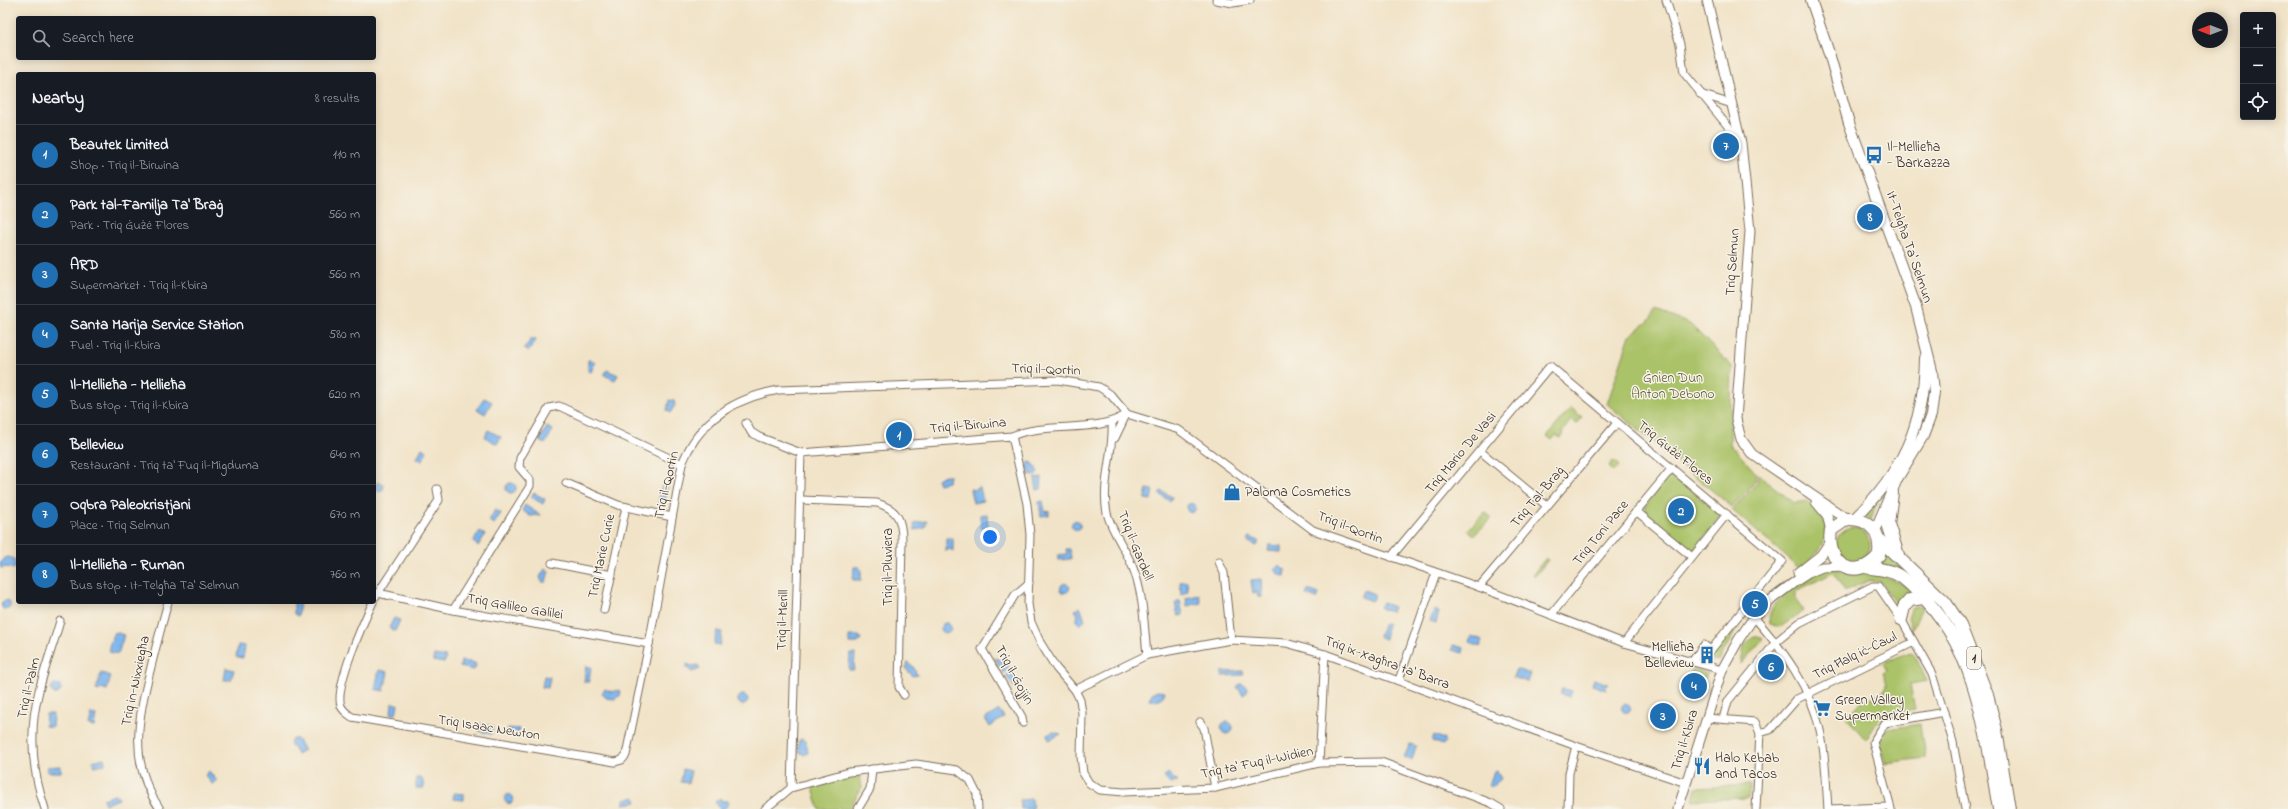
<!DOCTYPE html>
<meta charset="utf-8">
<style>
:root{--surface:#171b24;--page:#242831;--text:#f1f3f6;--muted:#9ea1a6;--line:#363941;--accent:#1f6fb2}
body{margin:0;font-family:"Indie Flower",sans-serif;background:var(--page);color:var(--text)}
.controls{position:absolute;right:12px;top:12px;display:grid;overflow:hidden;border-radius:4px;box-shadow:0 2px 10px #0003}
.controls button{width:36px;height:36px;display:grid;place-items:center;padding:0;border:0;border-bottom:1px solid var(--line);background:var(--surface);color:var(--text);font:20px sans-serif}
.compass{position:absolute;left:2192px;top:12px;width:36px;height:36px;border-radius:50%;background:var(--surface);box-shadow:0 2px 10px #0003;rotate:270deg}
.you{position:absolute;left:990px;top:537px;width:14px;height:14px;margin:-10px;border:3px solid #fff;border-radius:50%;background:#1a73e8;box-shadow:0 0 0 6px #1a73e833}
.badge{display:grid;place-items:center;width:26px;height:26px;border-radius:50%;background:var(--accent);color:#fff;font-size:13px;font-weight:700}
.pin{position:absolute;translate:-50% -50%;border:2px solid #fff;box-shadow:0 1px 4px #0006}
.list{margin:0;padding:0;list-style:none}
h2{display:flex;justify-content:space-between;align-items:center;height:52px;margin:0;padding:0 16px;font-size:17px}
h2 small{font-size:13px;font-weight:400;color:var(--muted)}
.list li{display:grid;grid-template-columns:26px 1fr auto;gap:12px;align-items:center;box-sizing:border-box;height:60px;padding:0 16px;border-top:1px solid var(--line)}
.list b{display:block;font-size:15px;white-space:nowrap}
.list p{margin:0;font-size:13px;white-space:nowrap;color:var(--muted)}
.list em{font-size:13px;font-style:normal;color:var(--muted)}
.icon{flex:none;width:22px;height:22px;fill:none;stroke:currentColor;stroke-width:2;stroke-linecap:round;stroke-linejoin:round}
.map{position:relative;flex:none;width:2288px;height:809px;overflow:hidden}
.search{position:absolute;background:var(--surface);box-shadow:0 2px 10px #0003;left:16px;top:16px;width:360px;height:44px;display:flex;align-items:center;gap:10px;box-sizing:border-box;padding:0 14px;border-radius:4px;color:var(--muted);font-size:15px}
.panel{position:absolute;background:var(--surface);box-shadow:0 2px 10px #0003;left:16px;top:72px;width:360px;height:532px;border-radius:4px}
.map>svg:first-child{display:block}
.green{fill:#aac267;stroke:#727642}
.water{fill:#7db5ed;stroke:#5c7086}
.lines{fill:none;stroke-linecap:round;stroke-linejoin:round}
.street-casing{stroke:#7b6b59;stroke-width:9}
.secondary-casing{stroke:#7b6b59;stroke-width:11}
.primary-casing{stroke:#7b6b59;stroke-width:12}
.highway-casing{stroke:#7b6b59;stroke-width:14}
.street{stroke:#fff;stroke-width:7}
.secondary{stroke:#fff;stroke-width:9}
.primary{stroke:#fff;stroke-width:10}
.highway{stroke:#fff;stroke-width:12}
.labels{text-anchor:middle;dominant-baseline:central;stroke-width:3;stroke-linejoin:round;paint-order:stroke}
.shield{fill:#f7f3e8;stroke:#73665b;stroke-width:1}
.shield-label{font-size:13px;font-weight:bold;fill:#3b2a1e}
.poi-label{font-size:14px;fill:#3b2a1e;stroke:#f7f3e8;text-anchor:start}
.street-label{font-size:14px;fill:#3b2a1e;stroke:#f7f3e8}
.park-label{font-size:14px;fill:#5c5834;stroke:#f7f3e8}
</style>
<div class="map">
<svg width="2288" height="809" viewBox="0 0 2288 809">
<rect width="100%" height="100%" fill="#f7f3e8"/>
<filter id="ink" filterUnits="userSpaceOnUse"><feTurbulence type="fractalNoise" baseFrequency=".025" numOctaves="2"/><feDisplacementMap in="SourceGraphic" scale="8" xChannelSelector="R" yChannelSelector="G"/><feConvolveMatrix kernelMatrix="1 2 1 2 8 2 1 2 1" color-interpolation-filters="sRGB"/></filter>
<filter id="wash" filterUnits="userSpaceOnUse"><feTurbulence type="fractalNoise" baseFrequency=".012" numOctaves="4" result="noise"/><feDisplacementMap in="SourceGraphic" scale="16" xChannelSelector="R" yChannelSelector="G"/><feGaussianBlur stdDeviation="0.9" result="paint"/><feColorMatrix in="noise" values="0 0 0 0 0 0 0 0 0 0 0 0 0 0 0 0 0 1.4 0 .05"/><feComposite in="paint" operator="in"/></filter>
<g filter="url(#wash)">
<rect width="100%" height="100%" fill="#f1e3c7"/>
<g class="green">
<polygon points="1656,311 1690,324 1732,366 1730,444 1756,473 1755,482 1732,507 1607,404 1630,335 1648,322"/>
<path d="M1926,394l3,1c-6,43 -33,77 -54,113l-4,12 -9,-5 20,-22z"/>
<polygon points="1571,408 1582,417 1577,424 1571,420 1562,432 1564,434 1560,438 1556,435 1552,440 1547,436"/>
<circle cx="1614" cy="466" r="4.5"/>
<polygon points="1671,474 1722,516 1692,553 1647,516 1645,506"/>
<path d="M1758,474l36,29 13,-2c31,25 21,46 -7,68l-68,-59 25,-27z"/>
<polygon points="1485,512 1492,518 1474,535 1468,530"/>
<circle cx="1853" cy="545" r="17"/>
<polygon points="1884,551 1905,570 1903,571 1878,564"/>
<polygon points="1546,558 1548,560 1535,576 1533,574"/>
<path d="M1829,569c37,4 54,1 86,23l-16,16 -18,-26 -13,-1 -23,10 -12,-18 -37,18v9l7,11 -21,15 -3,1 -9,-3c-7,-18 30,-43 44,-51 4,-2 10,-3 15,-4z"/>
<polygon points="1916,606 1923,606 1912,629 1908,619 1911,609"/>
<polygon points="1740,623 1719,660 1705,662 1732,629"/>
<polygon points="1754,636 1759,636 1763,639 1741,664 1744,646"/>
<polygon points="1910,652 1916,658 1927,681 1910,684 1915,710 1881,716 1866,740 1847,718 1860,703 1883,692 1887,685 1883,673 1887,671 1883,663"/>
<polygon points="1695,669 1707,673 1705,678 1690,672"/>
<polygon points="1920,724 1925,758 1885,763 1880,742 1887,729"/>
<polygon points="852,775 859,776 862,787 849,809 819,809 813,788"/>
<polygon points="1750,785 1748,798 1693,800 1696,788"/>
</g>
<g class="water">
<polygon points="532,338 536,340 528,352 524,349"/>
<polygon points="588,360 591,360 595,363 591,372 588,371"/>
<polygon points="607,370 618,375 615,380 604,375"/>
<polygon points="484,398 492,402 485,414 477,409"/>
<polygon points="669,400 674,401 675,405 670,413 667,410"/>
<polygon points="547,427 553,430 545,444 539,441"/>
<polygon points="488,430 501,437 497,444 485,437"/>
<polygon points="422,448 427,451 422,461 417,458"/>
<polygon points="1029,462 1033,463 1038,472 1037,474 1031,475 1027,468"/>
<polygon points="945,475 949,475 948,482 939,484 937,479"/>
<polygon points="1042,477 1041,489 1037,490 1035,478"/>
<circle cx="379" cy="487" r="4.5"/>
<circle cx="511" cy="488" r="5"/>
<polygon points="662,485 668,486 664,506 658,504"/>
<polygon points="978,487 980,487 983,501 973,503 970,489 976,490"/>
<polygon points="1147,489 1153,490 1151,500 1145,499"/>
<polygon points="1161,491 1172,497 1170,501 1159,494"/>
<polygon points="534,493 545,499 543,504 531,497"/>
<polygon points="1043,501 1045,512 1049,511 1049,515 1041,516 1039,502"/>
<circle cx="1191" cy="508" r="4.5"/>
<polygon points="525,505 540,515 530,516 522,510"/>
<polygon points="495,510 501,513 494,524 489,521"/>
<polygon points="987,514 988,527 981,528 980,515"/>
<circle cx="1076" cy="525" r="4.5"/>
<polygon points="927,521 925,528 915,530 914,523"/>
<polygon points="480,531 485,535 478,546 473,542"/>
<polygon points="1250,537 1259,541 1257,546 1247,541"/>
<polygon points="946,538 953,538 953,551 950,549 946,551"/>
<polygon points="1269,545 1281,546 1281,552 1268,551"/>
<polygon points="1066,549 1070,549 1071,559 1059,560 1058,555 1067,554"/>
<polygon points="9,557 14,559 16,566 14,569 7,567 1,568 0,563 4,558"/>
<polygon points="1279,565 1286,570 1285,576 1280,575 1275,570"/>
<polygon points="854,567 859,567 861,570 861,580 853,580"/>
<polygon points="545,569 549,571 546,582 542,582 540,577"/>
<polygon points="1261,579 1262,597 1258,597 1257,592 1253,593 1251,580"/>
<polygon points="1187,581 1188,591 1181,595 1180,582"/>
<circle cx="1065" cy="588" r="4.5"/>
<polygon points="1308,590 1319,594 1317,599 1306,595"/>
<polygon points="1364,590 1374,594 1374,599 1371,601 1361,597"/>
<polygon points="1199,595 1201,603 1187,606 1186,598"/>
<circle cx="6" cy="605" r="4.5"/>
<polygon points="1177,601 1180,601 1183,615 1178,616 1175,603"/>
<polygon points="294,602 300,602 298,616 294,614"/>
<polygon points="1383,602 1393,607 1391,612 1380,608"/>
<polygon points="1080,607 1085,620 1080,625 1076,621 1078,615 1075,610"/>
<polygon points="1434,610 1439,612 1436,623 1430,621"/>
<polygon points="394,618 400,620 395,631 389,628"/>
<polygon points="1386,623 1388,624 1385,639 1379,637 1383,625"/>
<circle cx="946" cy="628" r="5"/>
<polygon points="717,631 722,632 720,645 714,644"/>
<polygon points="115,632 124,635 118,654 110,652 109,646"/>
<polygon points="849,636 859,636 861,639 858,643 849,643"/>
<polygon points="1471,636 1483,640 1480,647 1469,642"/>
<polygon points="238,645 245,646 243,658 236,657"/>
<polygon points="1453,645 1464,648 1463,653 1452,650"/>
<polygon points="850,654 855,654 854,670 849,670"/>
<polygon points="434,655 446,657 444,663 433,661"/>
<polygon points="995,658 1008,663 1009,668 1003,673"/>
<polygon points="461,661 475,663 476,666 474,670 460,667"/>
<polygon points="908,662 911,666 913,666 917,675 913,676 906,669"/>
<polygon points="687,664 692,666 698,665 700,669 692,672 687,668"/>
<polygon points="586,666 591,667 589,682 584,682"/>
<polygon points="226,668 234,670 231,680 224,680"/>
<polygon points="1516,669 1530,674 1527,682 1513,677"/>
<polygon points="379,670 388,672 384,691 375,689"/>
<polygon points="1243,671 1243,675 1222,676 1222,672"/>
<polygon points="1012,672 1015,678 1017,688 1015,689 1006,676"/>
<polygon points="101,673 111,676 107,690 101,688 99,691 96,690"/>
<polygon points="544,676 550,677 548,688 542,687"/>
<polygon points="1594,679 1608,684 1604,687 1606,690 1592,685"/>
<polygon points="1241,683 1247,687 1247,692 1243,695 1237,687"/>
<circle cx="56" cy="689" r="5"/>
<polygon points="1562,688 1572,691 1570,697 1560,694"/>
<polygon points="605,689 612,692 619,690 621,695 614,699 606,698 602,693"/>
<path d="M1158,691l7,1c-3,8 -9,9 -16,8l3,-7z"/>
<circle cx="743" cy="700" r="5"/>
<polygon points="392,703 398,704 396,714 391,714"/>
<circle cx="1626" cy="708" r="4.5"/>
<polygon points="999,710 1004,717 990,727 985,719"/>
<polygon points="46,714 53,714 52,727 45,726"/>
<polygon points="91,714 96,715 94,727 88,726"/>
<circle cx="1227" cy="728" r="6"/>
<polygon points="480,724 493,726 491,734 479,731"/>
<polygon points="508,728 519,729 518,735 507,734"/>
<polygon points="1053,732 1061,734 1049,740 1047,735"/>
<polygon points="1434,735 1444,739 1445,743 1442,745 1432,741"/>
<polygon points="292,739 297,739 304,750 297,754 290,743"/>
<polygon points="803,739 806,741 808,753 804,755 798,751 799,740"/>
<polygon points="1410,744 1416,746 1412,760 1404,757"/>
<polygon points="104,758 105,764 94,766 93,761"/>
<polygon points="61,766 61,772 47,772 47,767"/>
<polygon points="683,769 691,771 688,783 681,782"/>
<polygon points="209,771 217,781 212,784 205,775"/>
<polygon points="1497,771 1501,779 1491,787 1489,784 1494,772"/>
<polygon points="1168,773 1177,782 1169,783 1164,777"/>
<polygon points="416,778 422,778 424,788 416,788"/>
<polygon points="454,793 464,794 464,800 453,799"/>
<polygon points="117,794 119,799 105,804 103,799"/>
<circle cx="509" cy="799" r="4.5"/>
<polygon points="635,797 637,802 623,804 625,800"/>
<path d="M720,798l2,3h7c0,5 -4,8 -9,8l-5,-7z"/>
<polygon points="1032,799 1033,809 1021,809 1020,800"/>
</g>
</g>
<g filter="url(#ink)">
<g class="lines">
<g class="street-casing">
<g id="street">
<polyline points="1216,0 1233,3 1250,0"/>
<polyline points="1666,0 1680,44 1684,73 1740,141"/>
<polyline points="1700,94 1732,104"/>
<path d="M746,423l5,9 8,5 42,16 211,-17c34,-15 86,-2 115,-22"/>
<path d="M1112,423c2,29 -11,61 -5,90 5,20 19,36 26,55 11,27 11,59 14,87"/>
<polyline points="1012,436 1027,504 1030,535 1028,604 1031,622 1040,642 1056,668 1075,690 1080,700 1082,713 1081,757 1083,773 1089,783 1100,790 1124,792 1215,788 1319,763 1381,762 1491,803 1501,809"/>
<polyline points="1115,438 1125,417"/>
<polyline points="1480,451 1547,506"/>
<polyline points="566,483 618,505 672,517"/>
<path d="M801,500l76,3c20,6 25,16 25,37l-3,147 5,8"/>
<polyline points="1636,511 1692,557"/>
<polyline points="1391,557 1550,366 1782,561 1711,650 1704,645 1691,663"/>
<polyline points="1219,562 1224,573 1231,640"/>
<polyline points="552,563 612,575"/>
<polyline points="1479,587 1617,423"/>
<polyline points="378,593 453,610 649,644"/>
<polyline points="376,596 439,500 437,489"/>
<path d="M373,602c-9,19 -39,85 -32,104 2,5 7,8 11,11l263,45 7,-2 4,-5 23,-111 33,-180c17,-44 52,-66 97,-74l279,-10 41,7 11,7 17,20 52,16 134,100 166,57 145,56 98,27"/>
<polyline points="453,610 530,486 530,480 519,467 520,458 549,408 559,406 682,464"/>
<polyline points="604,610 626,507"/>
<polyline points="1551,615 1672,468"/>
<path d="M1754,617c28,32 57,70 66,113 6,25 6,53 8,79"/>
<polyline points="1624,643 1727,514"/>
<polyline points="1399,680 1436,573"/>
<polyline points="1075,690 1147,655 1231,640 1286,643 1325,654 1576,746 1686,783"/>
<polyline points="1706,718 1755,722 1760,733 1756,809"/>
<polyline points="1723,719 1728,701 1776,642 1799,623 1873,586 1878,586 1901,619 1932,674 1953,742 1965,809"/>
<polyline points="1200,722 1204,728 1215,788"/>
<polyline points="1023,723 1022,717 982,649 1015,595 1029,583"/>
<polyline points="1760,733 1770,730 1797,699 1914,642"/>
<polyline points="1319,763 1325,654"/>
<polyline points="791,788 801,453"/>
<path d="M45,809c-8,-24 -13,-49 -12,-75 0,-38 17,-77 27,-113"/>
<path d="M160,809c-32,-46 -22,-91 -9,-142 5,-21 11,-43 17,-65"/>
<polyline points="765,809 791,788 849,772 916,764 957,770 970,780 977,794 978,809"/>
<polyline points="858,809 870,789 872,769"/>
<polyline points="1568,809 1569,773 1576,746"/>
<polyline points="1828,809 1890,807"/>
<polyline points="1891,809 1873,742 1885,723 1944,712"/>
</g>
</g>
<g class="secondary-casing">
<g id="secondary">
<polyline points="1707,0 1741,143 1750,231 1736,419 1741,439 1752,454 1847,519"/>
<polyline points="1816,502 1827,515 1831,530"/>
<polyline points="1798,573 1821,555 1829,543"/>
<polyline points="1678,809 1722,670 1739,639 1754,617 1772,599 1796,581 1810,572 1822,567 1845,566"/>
</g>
</g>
<g class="primary-casing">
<g id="primary">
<polyline points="1811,0 1829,53 1849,123 1916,307 1932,371 1934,392 1931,415 1923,436 1897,479 1875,531"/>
<path d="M1854,519c48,-47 70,-93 71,-161"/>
</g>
</g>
<g class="highway-casing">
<g id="highway">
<polyline points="1892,493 1888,524 1898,555"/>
<path d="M1847,519c24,-1 34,14 32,36 -23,28 -54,10 -48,-25z"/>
<polyline points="1879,539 1945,602 1959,623 1987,695 1996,730 2009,809"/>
<path d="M1865,567c10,2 20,2 29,6 10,4 17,12 24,19 59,54 68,142 81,217"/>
<polyline points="1901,619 1904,607 1910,600 1923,598 1928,600"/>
</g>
</g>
<use href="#street" class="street"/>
<use href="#secondary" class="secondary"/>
<use href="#primary" class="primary"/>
<use href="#highway" class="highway"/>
</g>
</g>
<defs>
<g id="bus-bare" transform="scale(1.38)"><path d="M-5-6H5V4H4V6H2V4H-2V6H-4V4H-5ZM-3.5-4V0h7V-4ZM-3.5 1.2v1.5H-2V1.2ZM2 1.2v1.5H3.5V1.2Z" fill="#1f6fb2" stroke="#f7f3e8" stroke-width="2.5" paint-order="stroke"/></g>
<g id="shop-bare" transform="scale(1.38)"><path d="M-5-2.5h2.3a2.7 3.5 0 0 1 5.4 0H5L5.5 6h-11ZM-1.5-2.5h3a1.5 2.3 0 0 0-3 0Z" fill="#1f6fb2" stroke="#f7f3e8" stroke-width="2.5" paint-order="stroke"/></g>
<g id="building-bare" transform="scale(1.38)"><path d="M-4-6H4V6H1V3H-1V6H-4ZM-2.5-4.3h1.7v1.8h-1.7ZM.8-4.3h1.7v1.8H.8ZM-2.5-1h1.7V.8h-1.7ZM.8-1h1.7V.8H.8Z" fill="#1f6fb2" stroke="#f7f3e8" stroke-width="2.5" paint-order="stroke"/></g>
<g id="supermarket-bare" transform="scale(1.38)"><path d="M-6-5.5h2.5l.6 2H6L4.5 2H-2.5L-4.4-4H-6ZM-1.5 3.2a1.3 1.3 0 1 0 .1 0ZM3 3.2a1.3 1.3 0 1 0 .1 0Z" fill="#1f6fb2" stroke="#f7f3e8" stroke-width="2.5" paint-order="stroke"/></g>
<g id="restaurant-bare" transform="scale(1.38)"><path d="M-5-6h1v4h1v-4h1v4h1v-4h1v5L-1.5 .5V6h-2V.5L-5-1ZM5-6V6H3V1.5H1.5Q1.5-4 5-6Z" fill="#1f6fb2" stroke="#f7f3e8" stroke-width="2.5" paint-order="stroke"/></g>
</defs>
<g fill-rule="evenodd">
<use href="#bus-bare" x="1874" y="155"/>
<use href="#shop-bare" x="1232" y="492"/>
<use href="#building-bare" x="1707" y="655"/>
<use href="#supermarket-bare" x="1822" y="708"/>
<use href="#restaurant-bare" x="1702" y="766"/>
</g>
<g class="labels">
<rect class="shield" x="1967" y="647" width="14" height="22" rx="3"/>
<g class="shield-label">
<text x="1974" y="658">1</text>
</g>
<g class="poi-label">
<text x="1887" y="147">Il-Mellieħa<tspan x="1887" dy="16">- Barkazza</tspan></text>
<text x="1245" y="492">Paloma Cosmetics</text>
<text x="1694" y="647" text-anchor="end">Mellieħa<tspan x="1694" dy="16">Belleview</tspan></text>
<text x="1835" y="700">Green Valley<tspan x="1835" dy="16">Supermarket</tspan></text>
<text x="1715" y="758">Halo Kebab<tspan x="1715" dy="16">and Tacos</tspan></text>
</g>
<g class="street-label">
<text transform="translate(1909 247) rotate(71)">It-Telgħa Ta' Selmun</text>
<text transform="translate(1733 262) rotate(-86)">Triq Selmun</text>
<text transform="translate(1046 370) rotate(2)">Triq il-Qortin</text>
<text transform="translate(968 426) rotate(-5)">Triq il-Birwina</text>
<text transform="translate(1461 453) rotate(-50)">Triq Mario De Vasi</text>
<text transform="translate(1675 453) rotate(39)">Triq Ġużè Flores</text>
<text transform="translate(667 485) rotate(-77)">Triq il-Qortin</text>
<text transform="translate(1538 497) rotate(-50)">Triq Tal-Braġ</text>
<text transform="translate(1350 528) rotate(21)">Triq il-Qortin</text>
<text transform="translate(1601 533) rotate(-51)">Triq Toni Pace</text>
<text transform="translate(1135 546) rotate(68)">Triq il-Gardell</text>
<text transform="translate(602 556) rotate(-78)">Triq Marie Curie</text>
<text transform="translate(888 567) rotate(-90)">Triq il-Pluviera</text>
<text transform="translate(515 607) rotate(10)">Triq Galileo Galilei</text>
<text transform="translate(783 620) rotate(-88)">Triq il-Merill</text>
<text transform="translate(1855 656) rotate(-26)">Triq Ħalq iċ-Ċawl</text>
<text transform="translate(1387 663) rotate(20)">Triq ix-Xagħra ta' Barra</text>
<text transform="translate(1014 675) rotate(61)">Triq il-Ġojjin</text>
<text transform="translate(136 681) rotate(-78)">Triq in-Nixxiegħa</text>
<text transform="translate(29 688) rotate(-77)">Triq il-Palm</text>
<text transform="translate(489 728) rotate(9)">Triq Isaac Newton</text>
<text transform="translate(1685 740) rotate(-73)">Triq il-Kbira</text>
<text transform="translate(1257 763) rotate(-12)">Triq ta' Fuq il-Widien</text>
</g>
<g class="park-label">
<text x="1673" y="378">Ġnien Dun<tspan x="1673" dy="16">Anton Debono</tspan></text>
</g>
</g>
</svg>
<div class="controls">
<button>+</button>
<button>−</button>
<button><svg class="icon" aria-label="locate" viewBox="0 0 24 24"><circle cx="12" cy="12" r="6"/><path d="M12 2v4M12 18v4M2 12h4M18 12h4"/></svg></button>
</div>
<svg class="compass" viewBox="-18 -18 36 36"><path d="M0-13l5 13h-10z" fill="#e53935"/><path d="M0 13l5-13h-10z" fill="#9ea1a6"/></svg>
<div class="you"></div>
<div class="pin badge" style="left:899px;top:435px">1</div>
<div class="pin badge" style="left:1681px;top:511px">2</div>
<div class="pin badge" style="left:1663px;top:716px">3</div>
<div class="pin badge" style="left:1694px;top:686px">4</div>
<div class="pin badge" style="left:1755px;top:604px">5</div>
<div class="pin badge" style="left:1771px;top:667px">6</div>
<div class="pin badge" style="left:1726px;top:146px">7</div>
<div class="pin badge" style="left:1870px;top:217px">8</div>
<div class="search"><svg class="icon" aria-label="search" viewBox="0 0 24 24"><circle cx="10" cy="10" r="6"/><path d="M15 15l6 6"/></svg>Search here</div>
<section class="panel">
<h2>Nearby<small>8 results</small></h2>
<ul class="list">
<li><span class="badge">1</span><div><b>Beautek Limited</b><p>Shop · Triq il-Birwina</p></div><em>110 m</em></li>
<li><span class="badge">2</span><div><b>Park tal-Familja Ta' Braġ</b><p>Park · Triq Ġużè Flores</p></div><em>560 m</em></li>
<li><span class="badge">3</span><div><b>ARD</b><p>Supermarket · Triq il-Kbira</p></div><em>560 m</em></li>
<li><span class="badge">4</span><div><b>Santa Marija Service Station</b><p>Fuel · Triq il-Kbira</p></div><em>580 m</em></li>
<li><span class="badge">5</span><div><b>Il-Mellieħa - Mellieħa</b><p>Bus stop · Triq il-Kbira</p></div><em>620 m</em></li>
<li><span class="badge">6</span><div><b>Belleview</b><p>Restaurant · Triq ta' Fuq il-Migduma</p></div><em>640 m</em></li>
<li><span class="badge">7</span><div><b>Oqbra Paleokristjani</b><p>Place · Triq Selmun</p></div><em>670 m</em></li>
<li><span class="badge">8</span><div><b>Il-Mellieħa - Ruman</b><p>Bus stop · It-Telgħa Ta' Selmun</p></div><em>760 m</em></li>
</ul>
</section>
</div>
